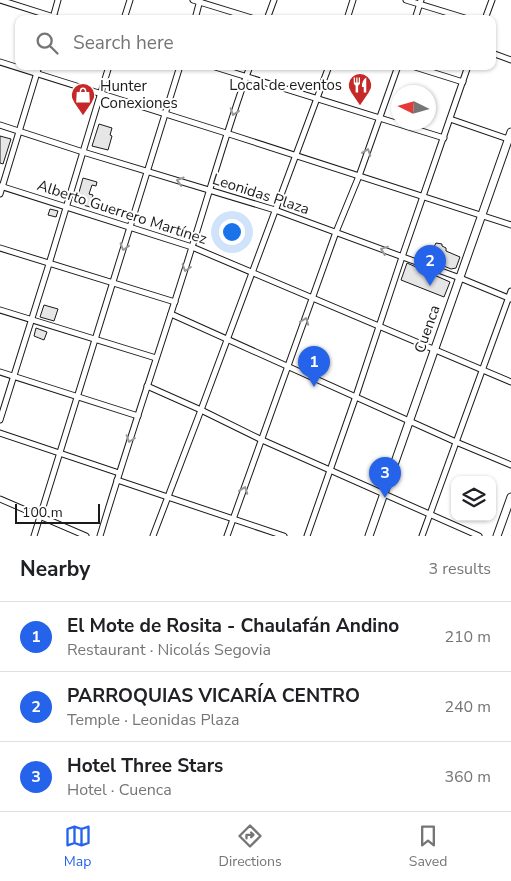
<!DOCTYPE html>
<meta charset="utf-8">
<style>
:root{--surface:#fff;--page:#f2f2f2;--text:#202124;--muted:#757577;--line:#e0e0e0;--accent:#2563eb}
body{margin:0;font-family:"Nunito Sans",sans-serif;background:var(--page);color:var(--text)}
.controls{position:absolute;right:15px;bottom:15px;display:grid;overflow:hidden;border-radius:10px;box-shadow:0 1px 4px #0004}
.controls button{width:45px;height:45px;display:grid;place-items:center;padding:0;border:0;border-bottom:1px solid var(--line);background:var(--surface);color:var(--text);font:25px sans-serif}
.compass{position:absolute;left:391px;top:85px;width:45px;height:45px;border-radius:50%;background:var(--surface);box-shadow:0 1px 4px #0004;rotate:275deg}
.scale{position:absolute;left:15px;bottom:12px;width:85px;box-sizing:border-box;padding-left:5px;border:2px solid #1a1a1a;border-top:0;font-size:14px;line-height:18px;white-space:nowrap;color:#1a1a1a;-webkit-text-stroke:4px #fff;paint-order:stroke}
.you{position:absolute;left:231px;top:231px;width:18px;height:18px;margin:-12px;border:4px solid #fff;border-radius:50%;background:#1a73e8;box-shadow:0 0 0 8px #1a73e833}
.badge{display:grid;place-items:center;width:32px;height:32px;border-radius:50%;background:var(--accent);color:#fff;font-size:16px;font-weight:700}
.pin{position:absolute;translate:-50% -41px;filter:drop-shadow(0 1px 2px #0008)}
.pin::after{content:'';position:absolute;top:26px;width:18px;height:15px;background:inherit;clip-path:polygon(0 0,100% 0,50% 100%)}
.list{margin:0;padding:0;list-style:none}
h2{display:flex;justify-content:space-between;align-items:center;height:65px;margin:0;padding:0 20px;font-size:21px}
h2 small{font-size:16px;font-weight:400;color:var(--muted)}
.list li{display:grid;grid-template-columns:32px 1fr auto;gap:15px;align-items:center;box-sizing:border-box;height:70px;padding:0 20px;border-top:1px solid var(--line)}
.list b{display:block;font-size:19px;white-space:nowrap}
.list p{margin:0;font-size:16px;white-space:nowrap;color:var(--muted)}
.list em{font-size:16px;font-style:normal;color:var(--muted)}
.icon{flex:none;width:28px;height:28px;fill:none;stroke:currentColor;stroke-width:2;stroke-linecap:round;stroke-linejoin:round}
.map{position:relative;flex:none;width:511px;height:536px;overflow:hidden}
.search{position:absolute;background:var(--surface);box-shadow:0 1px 4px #0004;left:15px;right:15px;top:15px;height:55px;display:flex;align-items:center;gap:12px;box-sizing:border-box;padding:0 18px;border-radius:10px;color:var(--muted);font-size:19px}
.sheet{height:275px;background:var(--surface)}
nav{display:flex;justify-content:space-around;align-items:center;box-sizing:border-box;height:70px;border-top:1px solid var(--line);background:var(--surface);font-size:14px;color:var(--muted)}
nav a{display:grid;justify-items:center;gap:2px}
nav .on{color:var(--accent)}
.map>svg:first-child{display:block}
.building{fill:#e6e6e6;stroke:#1a1a1a}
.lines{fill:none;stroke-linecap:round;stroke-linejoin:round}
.minor-casing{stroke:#1a1a1a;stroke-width:7}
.secondary-casing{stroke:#1a1a1a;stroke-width:9}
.minor{stroke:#fff;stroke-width:5}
.secondary{stroke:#fff;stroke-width:7}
.oneway{stroke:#989898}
.labels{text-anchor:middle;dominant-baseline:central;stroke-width:4;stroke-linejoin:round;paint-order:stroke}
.poi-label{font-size:15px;fill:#1a1a1a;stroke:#fff;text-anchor:end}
.street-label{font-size:15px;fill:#1a1a1a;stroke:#fff}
</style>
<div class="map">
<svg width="511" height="536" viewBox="0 0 511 536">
<rect width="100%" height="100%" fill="#fff"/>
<g class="building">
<polygon points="99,124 112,128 110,135 112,136 108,150 92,146"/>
<polygon points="0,136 11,139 3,164 0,163"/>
<polygon points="83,178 97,182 96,186 92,185 89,194 93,195 90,207 76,203"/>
<polygon points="50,209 58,211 56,217 48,215"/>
<polygon points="436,243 442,244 442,246 446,248 446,251 460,257 456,268 451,269 427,259 430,248 434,247"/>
<polygon points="407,263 450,282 444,297 401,280"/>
<polygon points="44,305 58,309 54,321 40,317"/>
<polygon points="36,328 47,332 44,340 34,336"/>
</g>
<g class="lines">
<g class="minor-casing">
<g id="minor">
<polyline points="0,0 60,19"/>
<polyline points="193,0 255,19"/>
<polyline points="406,0 468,19"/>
<polyline points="53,18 58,0"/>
<polyline points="124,19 130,0"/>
<polyline points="195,19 200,0"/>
<polyline points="267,19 274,0"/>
<polyline points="347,19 353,0"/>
<polyline points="415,19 421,0"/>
<polyline points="485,19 492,0"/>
<polyline points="492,53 511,60"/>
<polyline points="0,62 226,133 511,225"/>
<polyline points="212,66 444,138"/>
<polyline points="412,66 463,82"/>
<polyline points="450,119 511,140"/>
<polyline points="0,125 83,152 275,210 460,278 511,299"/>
<polyline points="0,186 192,247 511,382"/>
<polyline points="0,194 39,66"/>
<polyline points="0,248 175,302"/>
<polyline points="0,310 156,358"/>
<polyline points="171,314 456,442 511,465"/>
<polyline points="0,372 138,416"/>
<polyline points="147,386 201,410 262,440 479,536"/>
<polyline points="0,420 49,264 109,66"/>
<polyline points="0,433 119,473"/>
<polyline points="117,480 284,536"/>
<polyline points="0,499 86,536"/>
<polyline points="34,536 180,66"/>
<path d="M100,536c29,-97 62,-192 92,-289 19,-60 36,-121 58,-181"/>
<polyline points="153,536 201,410 329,66"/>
<polyline points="227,536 336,232 359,176 398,66"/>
<polyline points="307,536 356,396 402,257 468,66"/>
<polyline points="422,536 511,291"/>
</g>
</g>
<g class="secondary-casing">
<g id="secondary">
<polyline points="369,536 511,132"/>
<polyline points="497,536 511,497"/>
</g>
</g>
<use href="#minor" class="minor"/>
<use href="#secondary" class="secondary"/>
</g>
<defs><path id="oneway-chevron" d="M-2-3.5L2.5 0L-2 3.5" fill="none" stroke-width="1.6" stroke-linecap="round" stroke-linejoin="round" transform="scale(1.25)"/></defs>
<g class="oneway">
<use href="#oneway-chevron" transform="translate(234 112) rotate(109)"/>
<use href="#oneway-chevron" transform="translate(367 152) rotate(-71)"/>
<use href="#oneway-chevron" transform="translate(180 181) rotate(-163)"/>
<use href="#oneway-chevron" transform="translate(124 247) rotate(107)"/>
<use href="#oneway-chevron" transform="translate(384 250) rotate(-159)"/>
<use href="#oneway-chevron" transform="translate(186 268) rotate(108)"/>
<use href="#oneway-chevron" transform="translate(305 321) rotate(-70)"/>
<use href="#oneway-chevron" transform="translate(130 439) rotate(108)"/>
<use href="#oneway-chevron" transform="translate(244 490) rotate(-70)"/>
</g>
<defs>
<g id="restaurant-pin" transform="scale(1.25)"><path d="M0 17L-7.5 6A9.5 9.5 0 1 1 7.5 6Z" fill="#c62828" stroke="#fff"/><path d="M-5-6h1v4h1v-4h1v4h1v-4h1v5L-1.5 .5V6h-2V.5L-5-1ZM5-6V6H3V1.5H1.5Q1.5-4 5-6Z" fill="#fff"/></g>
<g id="shop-pin" transform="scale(1.25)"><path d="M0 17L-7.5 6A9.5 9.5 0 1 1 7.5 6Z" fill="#c62828" stroke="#fff"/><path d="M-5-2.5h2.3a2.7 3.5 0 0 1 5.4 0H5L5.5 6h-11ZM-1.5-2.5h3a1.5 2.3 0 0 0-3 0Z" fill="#fff"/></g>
</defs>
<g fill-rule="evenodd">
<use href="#restaurant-pin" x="360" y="85"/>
<use href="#shop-pin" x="83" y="95"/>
</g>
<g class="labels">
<g class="poi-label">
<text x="342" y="85">Local de eventos</text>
<text x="100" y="86" text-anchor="start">Hunter<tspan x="100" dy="17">Conexiones</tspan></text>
</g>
<g class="street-label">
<text transform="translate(261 194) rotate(18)">Leonidas Plaza</text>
<text transform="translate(122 212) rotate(18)">Alberto Guerrero Martínez</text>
<text transform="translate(427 329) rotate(-71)">Cuenca</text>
</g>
</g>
</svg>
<div class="controls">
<button><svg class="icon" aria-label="layers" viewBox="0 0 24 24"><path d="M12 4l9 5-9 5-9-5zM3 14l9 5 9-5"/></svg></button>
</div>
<svg class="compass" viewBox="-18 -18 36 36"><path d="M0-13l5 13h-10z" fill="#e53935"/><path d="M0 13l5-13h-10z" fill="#757577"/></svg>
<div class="scale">100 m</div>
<div class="you"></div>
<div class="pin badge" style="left:314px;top:387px">1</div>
<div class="pin badge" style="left:430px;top:286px">2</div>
<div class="pin badge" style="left:385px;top:498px">3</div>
<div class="search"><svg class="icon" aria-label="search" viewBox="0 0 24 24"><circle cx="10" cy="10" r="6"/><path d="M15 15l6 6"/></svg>Search here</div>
</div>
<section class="sheet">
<h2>Nearby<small>3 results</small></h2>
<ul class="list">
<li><span class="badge">1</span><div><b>El Mote de Rosita - Chaulafán Andino</b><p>Restaurant · Nicolás Segovia</p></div><em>210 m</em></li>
<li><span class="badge">2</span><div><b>PARROQUIAS VICARÍA CENTRO</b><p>Temple · Leonidas Plaza</p></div><em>240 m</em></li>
<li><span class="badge">3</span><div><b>Hotel Three Stars</b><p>Hotel · Cuenca</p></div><em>360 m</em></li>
</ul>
</section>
<nav>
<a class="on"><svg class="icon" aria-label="map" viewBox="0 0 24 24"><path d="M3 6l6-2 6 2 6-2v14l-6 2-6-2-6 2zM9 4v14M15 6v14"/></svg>Map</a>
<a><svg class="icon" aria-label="directions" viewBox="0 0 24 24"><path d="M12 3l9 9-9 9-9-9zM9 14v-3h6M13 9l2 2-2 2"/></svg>Directions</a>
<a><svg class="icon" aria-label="saved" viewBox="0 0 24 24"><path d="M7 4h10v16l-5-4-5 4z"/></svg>Saved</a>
</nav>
